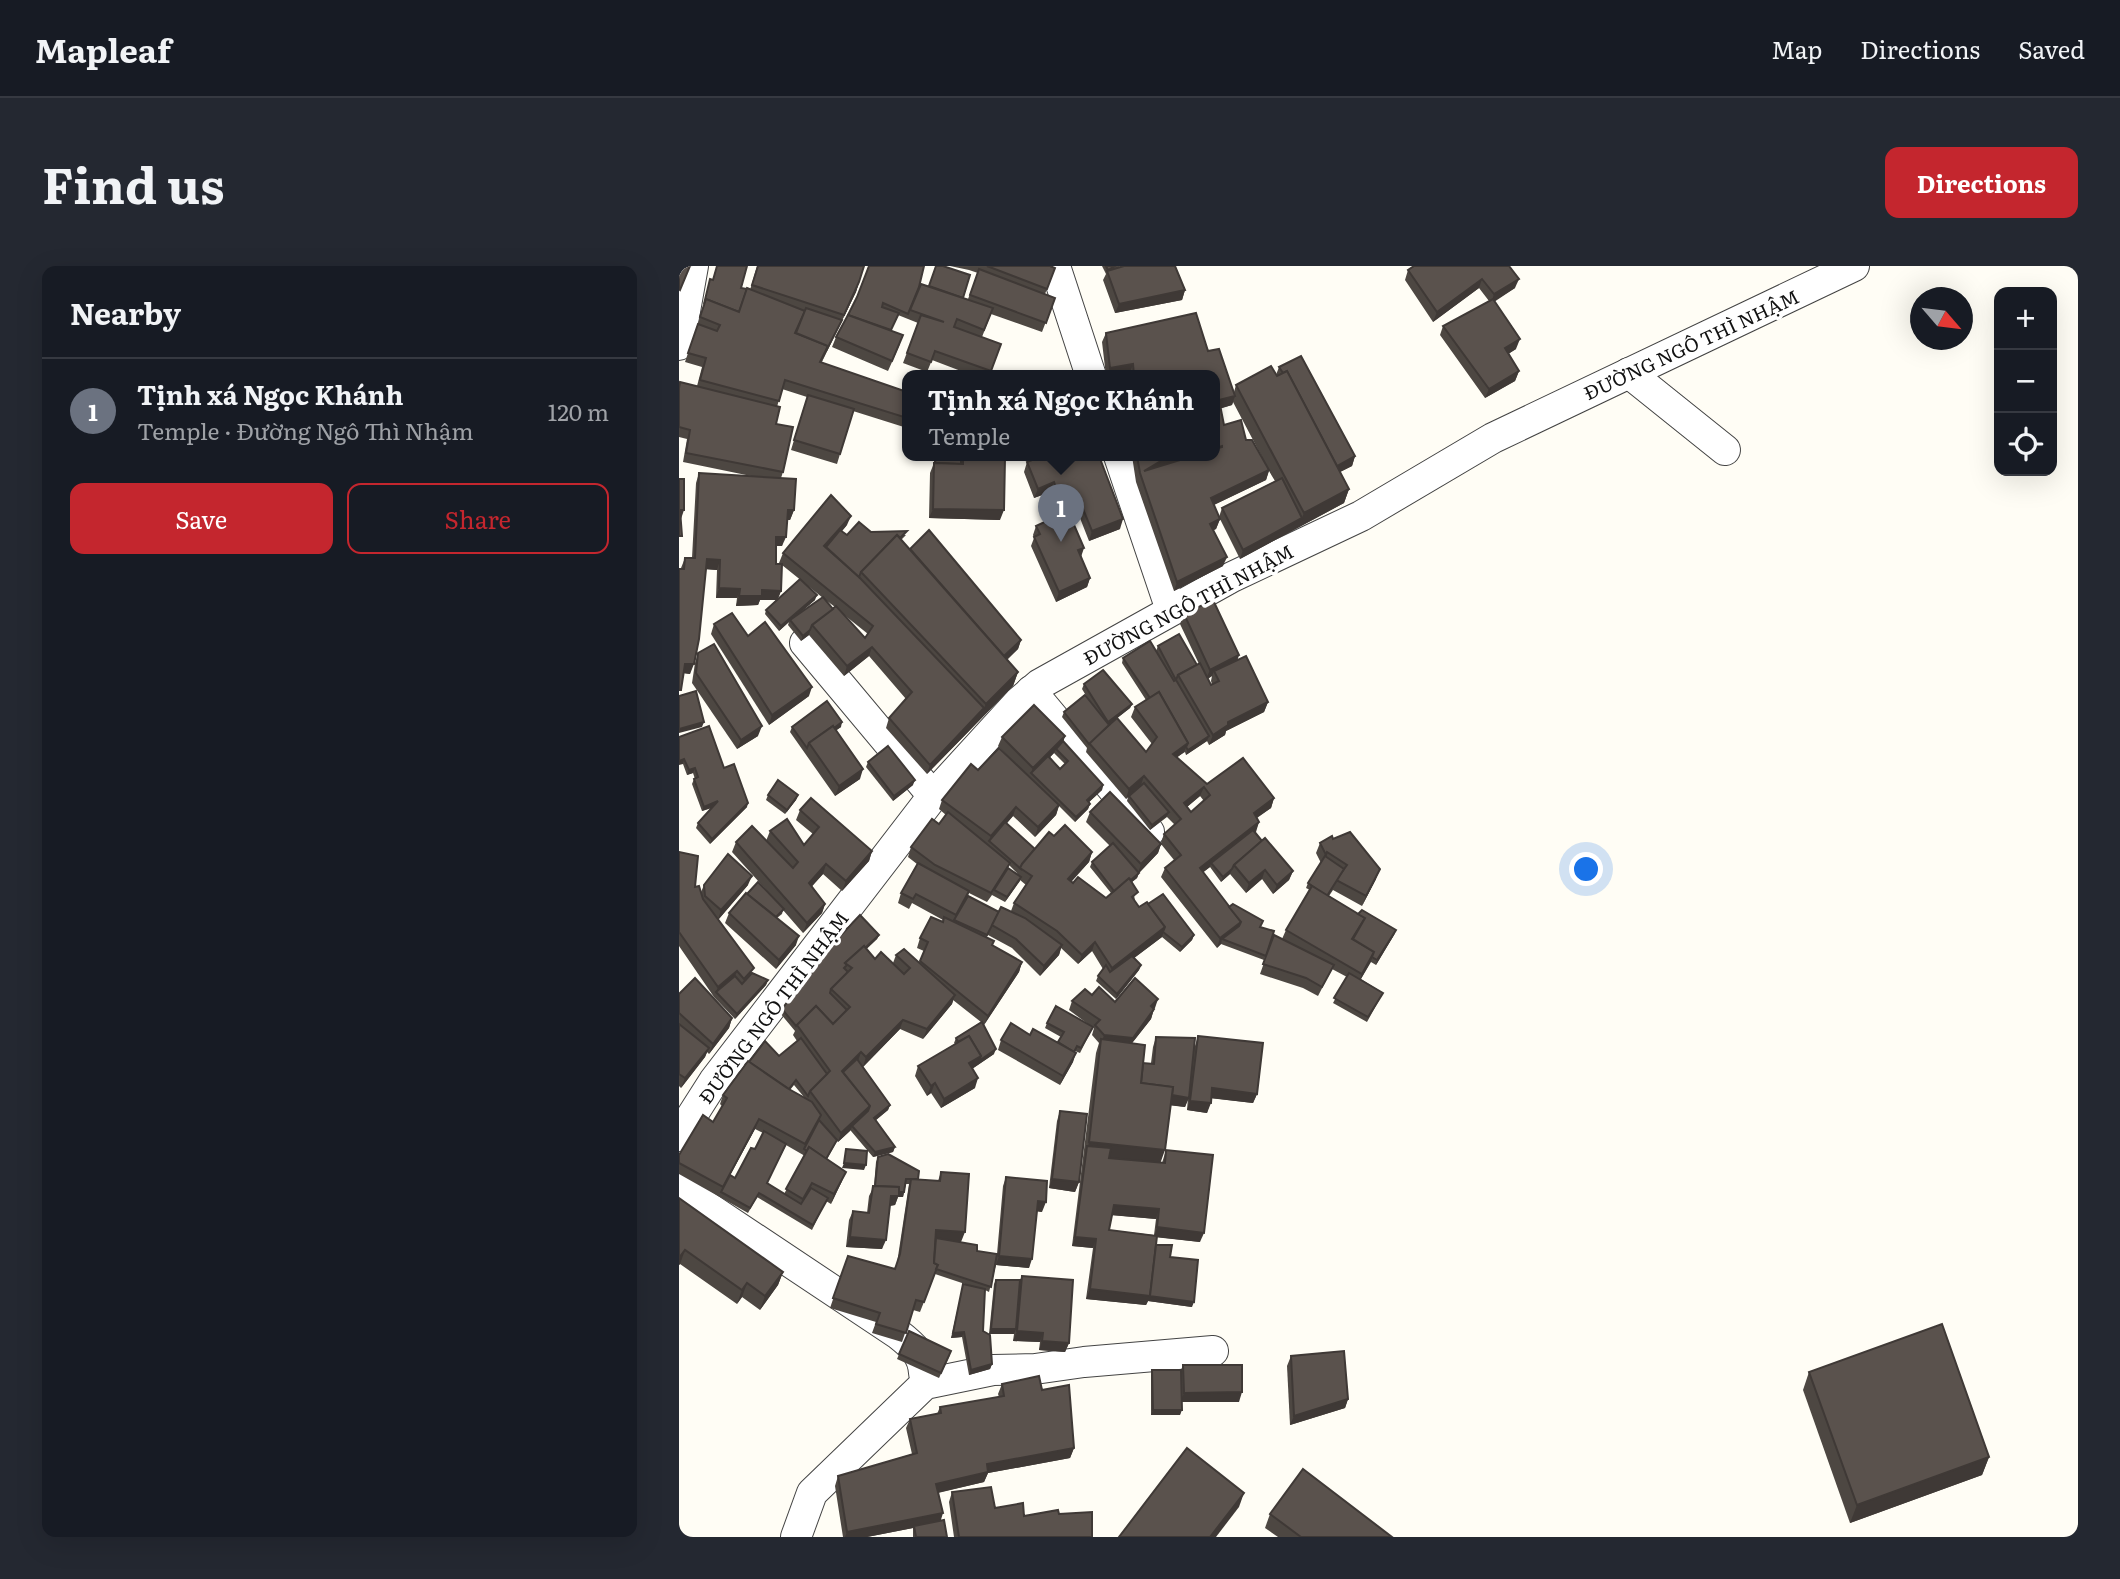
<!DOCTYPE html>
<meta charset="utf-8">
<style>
:root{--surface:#171b24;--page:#242831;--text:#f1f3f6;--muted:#9ea1a6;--line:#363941;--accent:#c4262e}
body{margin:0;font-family:Literata,serif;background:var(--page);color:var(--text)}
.controls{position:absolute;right:21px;top:21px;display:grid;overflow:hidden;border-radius:14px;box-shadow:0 7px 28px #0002}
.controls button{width:63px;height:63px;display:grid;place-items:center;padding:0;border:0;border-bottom:2px solid var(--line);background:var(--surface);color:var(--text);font:35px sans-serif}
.compass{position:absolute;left:1231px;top:21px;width:63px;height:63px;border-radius:50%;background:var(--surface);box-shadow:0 7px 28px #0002;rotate:118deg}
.you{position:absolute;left:908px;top:604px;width:24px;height:24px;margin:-18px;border:5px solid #fff;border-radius:50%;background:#1a73e8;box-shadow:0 0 0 10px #1a73e833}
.badge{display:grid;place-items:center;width:46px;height:46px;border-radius:50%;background:var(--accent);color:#fff;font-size:23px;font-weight:700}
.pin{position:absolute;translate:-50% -58px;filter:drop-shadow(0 2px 4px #0008)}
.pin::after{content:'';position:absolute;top:37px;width:24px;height:21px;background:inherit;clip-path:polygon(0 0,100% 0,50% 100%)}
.popup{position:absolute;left:223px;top:104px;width:318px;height:91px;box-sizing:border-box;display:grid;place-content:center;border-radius:14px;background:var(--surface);filter:drop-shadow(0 2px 5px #0005);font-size:23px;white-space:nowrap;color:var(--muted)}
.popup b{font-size:26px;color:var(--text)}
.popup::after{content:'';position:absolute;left:50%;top:100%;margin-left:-14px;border:14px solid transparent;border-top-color:var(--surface)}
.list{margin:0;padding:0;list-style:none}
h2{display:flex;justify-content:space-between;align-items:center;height:91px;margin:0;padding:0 28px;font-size:30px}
h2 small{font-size:23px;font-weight:400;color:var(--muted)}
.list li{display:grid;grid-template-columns:46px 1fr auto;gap:21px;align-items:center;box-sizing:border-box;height:105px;padding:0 28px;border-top:2px solid var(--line)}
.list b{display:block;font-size:26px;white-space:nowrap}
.list p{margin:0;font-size:23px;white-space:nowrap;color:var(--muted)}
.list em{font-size:23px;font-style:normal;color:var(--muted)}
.actions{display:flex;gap:14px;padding:21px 28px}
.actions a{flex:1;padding:16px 0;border:2px solid var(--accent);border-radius:14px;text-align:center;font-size:24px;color:var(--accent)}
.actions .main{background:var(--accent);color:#fff}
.icon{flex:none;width:38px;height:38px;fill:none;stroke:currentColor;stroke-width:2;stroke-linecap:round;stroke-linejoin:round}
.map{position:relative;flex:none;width:1399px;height:1271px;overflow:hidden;border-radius:14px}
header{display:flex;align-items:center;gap:42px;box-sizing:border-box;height:98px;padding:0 35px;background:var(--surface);border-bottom:2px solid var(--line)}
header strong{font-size:33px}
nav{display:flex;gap:38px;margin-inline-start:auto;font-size:24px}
.intro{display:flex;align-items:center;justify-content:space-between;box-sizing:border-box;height:168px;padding:0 42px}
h1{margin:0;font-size:49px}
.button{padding:18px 32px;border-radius:14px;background:var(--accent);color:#fff;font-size:24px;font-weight:700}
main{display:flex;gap:42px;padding:0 42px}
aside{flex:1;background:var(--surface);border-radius:14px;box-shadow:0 7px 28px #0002}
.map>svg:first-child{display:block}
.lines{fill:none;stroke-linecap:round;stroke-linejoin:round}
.street-casing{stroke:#444;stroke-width:32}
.street{stroke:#fff;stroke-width:30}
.wall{fill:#4d4742;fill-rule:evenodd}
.shaded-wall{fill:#3f3936}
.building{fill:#5a524d;stroke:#3f3936;stroke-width:2;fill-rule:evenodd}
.labels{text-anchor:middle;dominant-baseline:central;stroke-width:7;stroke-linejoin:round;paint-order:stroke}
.street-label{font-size:19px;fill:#111;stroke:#fff}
</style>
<header>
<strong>Mapleaf</strong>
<nav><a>Map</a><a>Directions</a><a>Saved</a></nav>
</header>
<div class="intro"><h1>Find us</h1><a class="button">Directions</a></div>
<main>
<aside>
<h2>Nearby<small></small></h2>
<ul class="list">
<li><span class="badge" style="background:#6b7280">1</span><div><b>Tịnh xá Ngọc Khánh</b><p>Temple · Đường Ngô Thì Nhậm</p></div><em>120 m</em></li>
</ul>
<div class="actions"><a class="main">Save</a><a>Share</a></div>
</aside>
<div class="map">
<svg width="1399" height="1271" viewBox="0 0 1399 1271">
<rect width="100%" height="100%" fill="#fffdf5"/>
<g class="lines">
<g class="street-casing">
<g id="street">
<polyline points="376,0 412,110"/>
<polyline points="0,79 14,0"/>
<polyline points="950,107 1046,184"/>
<polyline points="440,190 492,344"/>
<polyline points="126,377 254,530"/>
<polyline points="352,425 470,566"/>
<polyline points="0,870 35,815 254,530 340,436 361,418 553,311 682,250 814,172 1175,0"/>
<path d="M0,922l219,146c14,11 25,20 26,39"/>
<polyline points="117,1271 133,1227 246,1118 314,1104 356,1103 405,1096 534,1085"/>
</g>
</g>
<use href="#street" class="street"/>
</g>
<g class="wall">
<path d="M78,0h107l-8,26 -35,71 86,29v36l-54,-17 -16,53 -46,-14 16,-53 -25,-8 -5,18 -1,17 7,48 -2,6 13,32 -4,10h-3l-5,26h-6v18h5l-2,-1 4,-10 64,-28 -5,6 5,4 24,-3 35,3 -5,5 9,9 111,91 -3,9 -11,11 11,12 -5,14 -86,88 -41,-46 3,-10 17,-19 -37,-43 -25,20 -35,-41 -8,6 -13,-16 1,-3 -10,9 -14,-17 1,-4 10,-10h-16l-2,5 -22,1 1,-8h-21l1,-28 -11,-1 -16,105 -6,-1 -3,-105 4,-10h7l4,-75 3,-10 52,3 -68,-14 4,-23 -8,-2v-51l1,-4 17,4 5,-19 -17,-5 18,-54 7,-29 40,11zM103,299l41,33 -23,15 15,-13 -37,-1 3,-8zM144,332l12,9 -2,2zM164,348l25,20 -3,4z"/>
<polygon points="271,0 371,0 376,2 366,28 376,32 363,66 312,48 303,71 322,78 310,110 295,110 253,94 248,106 224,97 239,57 219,49 212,64 221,78 209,105 153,81 157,71 178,31 240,21 289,33 299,7 290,4"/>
<polygon points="423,0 443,0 440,1 506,24 503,34 436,47 424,14 427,8"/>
<polygon points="830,0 836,22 815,35 837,83 829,88 840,105 836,115 806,132 761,69 764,60 810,35 800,22 754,56 726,14 729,4"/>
<path d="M427,67l102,18 26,41 2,-7 40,-10 3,-8 76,89 -3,10 -12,6 9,17 -5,14 -104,56 -20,-40 -4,10 -3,1 10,36 -49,25 -38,-109 -4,-26h83v-80h-85v-3l-13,3h-11l-4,-34zM554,136l29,55 -16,-17 -22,-15 -3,-17 11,-3zM590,205l6,10 -53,27 -3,9 -5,-12 52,-25z"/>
<polygon points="255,190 317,190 321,254 250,252 251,207 255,197"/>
<polygon points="348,196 441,263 410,275 399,247 391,250 402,290 411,312 408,321 377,336 352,280 355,272 354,269 357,260 380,249 371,226 355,232 345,206"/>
<path d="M505,348l53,46 31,42 -4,10 -38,19 -1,4 -16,10 -2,-4 -21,14 -1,-3 -8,5 30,27 67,14 -3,10 -14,10 2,4 -4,10 7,9 31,30 -4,9 -16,14 -11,-15 -16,14 -16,-19 -9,8 -11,-15 -7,5 26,35 32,20 13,4 -10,29 -43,-16 -4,4 -56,-71 4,-9 9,-8 -13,-16 -3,9 -19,20 -2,5 -5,4 3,19 4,6 9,-3 46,31 -2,5 -12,12 -18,-15 -28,21 7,7 -2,5 -23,29 -20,-18 2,-5 5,-7 -11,-18 -14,13 -17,-16 -2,7 -19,21 -28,-28 -24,-13 -2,3 6,7 30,17 -3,10 -35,53 -1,-1 11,30 -22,15 3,19 -34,20 -10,-15 -4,3 -12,-20 3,-10 37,-22 -1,-1 2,-5 25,-16 -28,-22 -1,4 -29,35 -23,-10 -37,38 27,38 -2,5 -13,11 20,26 -2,5 -20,5 -22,-26v-1l-13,12 -1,-1 -10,18 15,22 -11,23 -5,-3 -14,29 -55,-33 -9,16 -69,-39v-19l34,-33 9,-16 -2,-2 3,-9 26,-33 30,-6 18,-15 -4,-6 2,-4 -15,-18 2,-4 97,-74 -2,4 -11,10 9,10 18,4 3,-8 23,8 5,-12 -7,-3 3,-10 23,-16v-2l-31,-17 -3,6 -11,-6 3,-10 16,-29 -9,-7 3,-10 28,-23 7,-9 -7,-6 3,-9 36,-30 32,-12 -12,-12 4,-9 63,-1 -2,5 40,44 -1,5 -13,12 1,2 -2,5 -13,13 -16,-16 -3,9 -21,22 -22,-21 -7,8 29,25 19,-13 38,16 -3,10 -18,19 35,17 5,-5 -21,-26 2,-5 18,-16 -24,-24 4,-10 71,31 3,-9 11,-9 -8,-8 -17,13 -23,-29 1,-4 -2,2 -40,-47 1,-4 -25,-31 2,-5 26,-10 -8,-13 2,-5 48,20 -2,4 -13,10 29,34 6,-8 -21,-27 4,-10 11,-7 -24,-37 1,-5 33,-7 2,-5 39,19 2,-1 -19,-40zM533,410l-1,5 1,3 -1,1 -3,-6zM375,487l11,11 -5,5 -10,-12zM521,530l4,5 -13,11 -4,-5zM330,599l9,9 -10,-6zM341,614l6,5 -12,18 -3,8 -12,1 -31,-16 1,-3 18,9 5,-7 13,7zM115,819l10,12 -14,-7zM76,863l8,4 -8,16 -20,29 -5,-3zM107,879l19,11 -21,38 -17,-11z"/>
<polygon points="35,358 69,370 130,430 90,459 32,368"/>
<polygon points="19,387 79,470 58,483 13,417 16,397"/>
<polygon points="113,461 162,461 157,464 181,513 156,530 111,466"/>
<polygon points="0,471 45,502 68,541 31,578 17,562 19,557 33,542 23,545 13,518 15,513 16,513 14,507 8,509 4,498"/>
<polygon points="189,496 234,519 214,535 187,501"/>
<polygon points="89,529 119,529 117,534 106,548 87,534"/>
<polygon points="121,544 193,585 190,595 163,625 144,608 133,620 146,638 143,647 124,667 104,644 103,648 98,652 117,679 97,703 46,657 50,647 68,628 90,627 53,586 57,576 87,575 91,565 125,579 134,568 117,554"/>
<polygon points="654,573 697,613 683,640 654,624 650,630 679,648 717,664 715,669 697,699 692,696 682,713 704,727 688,756 654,737 668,711 653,703 639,730 624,722 581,708 595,669 603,673 607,664 631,624 627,622 629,617 642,597 637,587 641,577"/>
<polygon points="0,586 16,621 22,626 25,619 69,619 39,654 73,707 89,714 87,719 56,753 35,731 0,680"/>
<polygon points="0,728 53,752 50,762 30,788 28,786 26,791 2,822 0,820"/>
<path d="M413,729l23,7 39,7 -3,10 -19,24 11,20h8l2,-16 3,-10 39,9 3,-10 59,58 -4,9 -42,-5 -4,15 -20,-3 1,-12 -3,9 -14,-2 -11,58h2l4,-13 34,92 -43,-5 -1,8 14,12 22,50 -44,-6 -2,4 -60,-6 7,-51 -21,-2 24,-193 3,-10 -7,-8 2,-7 -1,-1 -13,26 -5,-2 -2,11 -13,23 -62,-35 3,-10 29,-5 28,7 3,-5 -16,-9 2,-5 41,1 -19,-14 3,-9zM433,949l44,4 -2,16 -45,-5z"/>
<polygon points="381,845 400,916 396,926 370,922 378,855"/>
<polygon points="199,891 239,913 259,915 262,906 282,976 298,985 318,988 324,920 327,911 363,946 358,945 350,1002 317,999 310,1026 306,1024 304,1065 313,1098 311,1103 290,1109 283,1071 272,1072 283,1023 284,1018 289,1019 256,1008 241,1046 234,1044 223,1076 193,1067 197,1056 151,1042 169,990 216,1003 218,997 230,918 227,918 224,931 219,931 216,939 211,940 203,983 167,981 170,954 174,945 188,947 190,930 195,920 197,896"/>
<polygon points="0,932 104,1006 99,1019 81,1044 63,1031 58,1038 1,998 0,999"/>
<polygon points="343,1010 390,1077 386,1086 360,1084 361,1076 334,1075 335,1068 310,1068 315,1018 317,1014 341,1014"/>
<polygon points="230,1065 271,1089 260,1112 218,1093"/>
<polygon points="612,1090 669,1133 666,1142 611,1159 608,1100"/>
<polygon points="504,1099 560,1136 503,1136 501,1149 472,1149 472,1109 473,1104 502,1104"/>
<polygon points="1130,1106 1310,1191 1303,1209 1171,1257 1124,1124"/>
<polygon points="323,1118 363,1124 395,1182 391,1192 309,1207 305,1216 259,1227 262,1255 268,1271 234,1271 234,1262 188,1271 164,1271 156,1220 159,1210 233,1188 227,1162 231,1153 258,1148 261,1141 320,1131 319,1128"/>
<polygon points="273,1226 316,1242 345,1250 380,1248 413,1271 275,1271 270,1236"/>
<polygon points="591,1248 713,1271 599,1271 586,1262"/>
</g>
<g class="shaded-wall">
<polygon points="803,13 800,22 754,56 758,46"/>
<polygon points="840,13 836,22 812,38 815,28"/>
<polygon points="180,16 177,26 138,106 149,80 163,54"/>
<polygon points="506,24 503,34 436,47 440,38"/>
<polygon points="841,73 837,83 823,92 826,82"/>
<polygon points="454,98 451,107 438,110 428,110 431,102"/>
<polygon points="840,105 836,115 806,132 810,123"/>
<polygon points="556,130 553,139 537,144 540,134"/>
<polygon points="543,180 539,190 465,205 482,195 503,190 536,190 536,182"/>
<polygon points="676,190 673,200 651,211 655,202"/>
<polygon points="590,204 587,214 528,242 532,232"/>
<polygon points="375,216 371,226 355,232 359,223"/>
<polygon points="670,223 665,237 561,293 564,284 623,252 625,247"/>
<polygon points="402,238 399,247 382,254 385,244"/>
<polygon points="254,243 325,244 321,254 250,252"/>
<polygon points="1,244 5,244 2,253"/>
<polygon points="109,244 115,244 111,254 106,254"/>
<polygon points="172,250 168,259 145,286 145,280"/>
<polygon points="444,253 441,263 410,275 413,265"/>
<polygon points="541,253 537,263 527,268 531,258"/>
<polygon points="97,271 107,271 103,280 94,280"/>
<polygon points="405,282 402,291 399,284"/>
<polygon points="548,291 544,300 495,325 498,316"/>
<polygon points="28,293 41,294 38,304 24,303"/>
<polygon points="411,312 408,321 377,336 380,326"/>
<polygon points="40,322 61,323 58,332 37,332"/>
<polygon points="83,324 102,325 98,334 81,334 79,339 57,340 60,330"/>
<polygon points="138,329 136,334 111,355 111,354 110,356 100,365 102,360"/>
<polygon points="131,364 130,369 122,375 124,370"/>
<polygon points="342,374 339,383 318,402 322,393"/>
<polygon points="193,381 190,390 165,410 168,400"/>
<polygon points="560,389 557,399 535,405 533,410 527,413 531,404"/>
<polygon points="6,398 15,398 11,408 3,407"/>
<polygon points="339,406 334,420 248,508 251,499 305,442 307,438"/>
<polygon points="133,421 130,430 90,459 93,449"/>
<polygon points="589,436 585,446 547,465 546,469 530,479 534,469 549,456"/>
<polygon points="453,438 451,442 427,461 429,456"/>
<polygon points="25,456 23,461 0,467 0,463"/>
<polygon points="163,456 162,461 133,482 132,479"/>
<polygon points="83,460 79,470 58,483 62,474"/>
<polygon points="386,470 383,480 377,483 375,487 354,509 352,507 354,502"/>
<polygon points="530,470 528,475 507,489 509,484"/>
<polygon points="509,477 505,486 491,497 494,488"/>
<polygon points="5,493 4,498 0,499 0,495"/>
<polygon points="16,502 14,507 8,509 10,504"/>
<polygon points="184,503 181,513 156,530 160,520"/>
<polygon points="465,510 462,519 447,533 450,523"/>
<polygon points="236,514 234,519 214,535 215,530"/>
<polygon points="424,519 423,524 407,539 408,534"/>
<polygon points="525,521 521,530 502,546 505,537"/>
<polygon points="119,529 117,534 106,548 108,544"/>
<polygon points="595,532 592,542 571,556 575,547"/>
<polygon points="39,535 37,540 23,545 25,541"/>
<polygon points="69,537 68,541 31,578 33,573"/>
<polygon points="411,538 409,543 396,556 397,551"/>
<polygon points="380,539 377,549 356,571 359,561"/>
<polygon points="337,541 334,550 312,576 310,575 312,570"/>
<polygon points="490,546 488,550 471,564 473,559"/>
<polygon points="580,556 577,566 533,599 532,597 531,601 517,612 521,602"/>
<polygon points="482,578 479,587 459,608 462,598"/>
<polygon points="193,585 190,595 163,625 167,615"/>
<polygon points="413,586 410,596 386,623 389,613"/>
<polygon points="147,598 144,608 127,627 130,617"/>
<polygon points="553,603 551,608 542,616 544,611"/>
<polygon points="701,603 697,613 683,640 687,630"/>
<polygon points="586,604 583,613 567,627 570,617"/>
<polygon points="614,605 610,614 594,628 598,619"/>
<polygon points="460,607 458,612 434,631 436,626"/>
<polygon points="73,610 69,619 39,654 42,644"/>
<polygon points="342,611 341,615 326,636 328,631"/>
<polygon points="146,638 143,647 124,667 128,657"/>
<polygon points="562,656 558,665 543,673 542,678 538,682 541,672"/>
<polygon points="486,661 483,671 430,711 433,702"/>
<polygon points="717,664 715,669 697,699 698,694"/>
<polygon points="200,669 198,673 170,700 168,699"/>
<polygon points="515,669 513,674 501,686 503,681"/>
<polygon points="120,670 117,679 97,703 100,694"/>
<polygon points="416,676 413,685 399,698 403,689"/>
<polygon points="383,679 380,689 361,710 365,700"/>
<polygon points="695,686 692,695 679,718 683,708"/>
<polygon points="343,696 340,706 305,759 309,750"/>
<polygon points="462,699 460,704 437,733 438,728"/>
<polygon points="58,705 54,715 37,726 39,721"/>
<polygon points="89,714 87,719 56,753 58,748"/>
<polygon points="276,729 273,738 244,773 248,763"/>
<polygon points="479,733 476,742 468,749 472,740"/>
<polygon points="475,743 472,753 450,781 422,779 425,769"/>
<polygon points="53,752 50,762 30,788 34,778"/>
<polygon points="224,754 221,763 184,801 187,791"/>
<polygon points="30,782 26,791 2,822 6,812"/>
<polygon points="317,783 315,788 287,807 290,797"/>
<polygon points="182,786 179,795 163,811 163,805"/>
<polygon points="397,787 394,796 381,819 384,810"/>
<polygon points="299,812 296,822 262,842 265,833"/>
<polygon points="256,817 252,827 248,830 252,820"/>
<polygon points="533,822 578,828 574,837 530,832"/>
<polygon points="492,829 510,832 506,841 488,839"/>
<polygon points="511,835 532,837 528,847 508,844"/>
<polygon points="211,839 209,844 193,857 195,852"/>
<polygon points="191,840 188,850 173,860 172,864 159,876 162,867"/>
<polygon points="80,853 76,863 42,926 44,921"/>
<polygon points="410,876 486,884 481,898 407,890"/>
<polygon points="216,881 214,886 194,891 196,886"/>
<polygon points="165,897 187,899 185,904 163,902"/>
<polygon points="167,906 163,915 152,938 155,928"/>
<polygon points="373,913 400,916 396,926 370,922"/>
<polygon points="195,925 225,926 224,931 219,931 216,939 208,940"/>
<polygon points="359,935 367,936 363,946 355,945"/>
<polygon points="435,939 480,943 477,953 431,949"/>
<polygon points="478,961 525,967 521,976 475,971"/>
<polygon points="257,964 286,966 282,976 254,973"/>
<polygon points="171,971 207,974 203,983 167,981"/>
<polygon points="396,971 417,973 414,982 393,980"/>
<polygon points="6,984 1,998 0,999 0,992"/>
<polygon points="320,990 353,993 350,1002 317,999"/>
<polygon points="104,1006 99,1019 81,1044 86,1030"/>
<polygon points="68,1017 63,1031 58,1038 63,1024"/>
<polygon points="411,1023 471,1030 515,1036 513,1041 469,1035 467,1039 407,1033"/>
<polygon points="312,1063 337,1063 335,1068 310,1068"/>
<polygon points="338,1065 364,1067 361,1076 334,1075"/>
<polygon points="285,1066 283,1071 272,1072 274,1067"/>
<polygon points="363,1075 390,1077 386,1086 360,1084"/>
<polygon points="313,1098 311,1103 290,1109 292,1104"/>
<polygon points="563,1126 560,1136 501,1136 505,1127"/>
<polygon points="669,1133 666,1142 611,1159 615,1150"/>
<polygon points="474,1144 503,1144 501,1149 472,1149"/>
<polygon points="395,1182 391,1192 309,1207 305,1216 253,1228 257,1218 308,1198"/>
<polygon points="1310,1191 1303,1209 1171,1257 1178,1239"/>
<polygon points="565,1227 560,1241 537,1271 531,1271"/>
<polygon points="264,1247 261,1257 235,1260 234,1262 188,1271 166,1271 168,1266"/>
</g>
<g class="building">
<polygon points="0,0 11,0 1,24 0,23"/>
<polygon points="38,0 68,0 62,22 68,23 60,46 27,33 25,38 31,13 34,14"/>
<polygon points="79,0 185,0 180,16 165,49 73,19"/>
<polygon points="190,0 245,0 240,21 229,48 204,37 203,41 220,47 212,64 169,49 178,31"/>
<polygon points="257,0 264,0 291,9 284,32 250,20"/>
<polygon points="308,0 371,0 376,2 368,23"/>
<polygon points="427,0 436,0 429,4"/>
<polygon points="445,0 496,0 506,24 440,38 428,5"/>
<polygon points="735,0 830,0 840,13 815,28 803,13 758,46 729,4"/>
<polygon points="300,3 376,32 367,57 291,29"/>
<polygon points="242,18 314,42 305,64 278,53 275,61 322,78 312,105 256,85 252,96 228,87 242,49 265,56 231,44"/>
<polygon points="68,22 126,45 116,67 149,80 141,96 228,126 228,152 106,114 100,135 21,114 27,92 9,87 19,58 38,65 41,59 21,51 27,33 60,46"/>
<polygon points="814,33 841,73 826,82 840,105 810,123 764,60"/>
<polygon points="127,42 163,54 147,85 149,80 117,67"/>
<polygon points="517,47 529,85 540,83 556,130 540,134 545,159 562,154 567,174 573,174 590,204 532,232 541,253 531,258 548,291 498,316 461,207 458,190 503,190 482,195 465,205 514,190 536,190 536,183 543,181 543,180 536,182 536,110 455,110 454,98 431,102 427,67"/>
<polygon points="169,49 224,69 213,95 157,71"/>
<polygon points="622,90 676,190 658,200 608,105 604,107 600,101"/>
<polygon points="592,100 598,110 608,105 670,223 625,247 557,119"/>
<polygon points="1,116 101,141 97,158 114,161 104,206 7,187 11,164 0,161 0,122"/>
<polygon points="129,129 175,143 161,188 115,174"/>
<polygon points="257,190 282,190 282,198 256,197"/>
<polygon points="284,190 317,190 317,192 326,192 325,244 254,243 255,197 284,198"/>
<polygon points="363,190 420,190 444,253 413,265 402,238 385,244 375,216 359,223 348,196"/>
<polygon points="20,207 117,213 115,244 109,244 107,271 97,271 97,298 103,298 102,325 83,324 83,330 60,330 61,323 40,322 41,294 28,293 20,373 15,398 6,398 2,424 0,424 0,303 5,303 6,292 16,292"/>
<polygon points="603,212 623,252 564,284 543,242"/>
<polygon points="0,213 5,213 5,244 1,244 3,270 0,270"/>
<polygon points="152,229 172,250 145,280 180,311 305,442 251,499 210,452 233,426 193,381 168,400 133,359 157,340 186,372 194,360 104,287"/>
<polygon points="389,245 405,282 399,284 411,312 380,326 355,271 361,268 357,260"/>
<polygon points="180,256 192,266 228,265 221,272 218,269 182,306 180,311 147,281 161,264 168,269"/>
<polygon points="250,264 342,374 325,390 231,283"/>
<polygon points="218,269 339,406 307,438 182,306"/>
<polygon points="121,313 138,329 102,360 87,344"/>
<polygon points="144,331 154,343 133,359 131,364 124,370 111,354"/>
<polygon points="534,334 560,389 531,404 505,348"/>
<polygon points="53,347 69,370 86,356 133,421 93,449 35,358"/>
<polygon points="500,368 518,399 499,409 497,414 530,470 509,484 507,481 509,477 480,426 471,432 444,392 471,375 495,415 497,414 479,380"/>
<polygon points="35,378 83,460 62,474 17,407 19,387"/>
<polygon points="567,390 589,436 549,456 549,459 534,469 499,409 521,397 532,419 540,415 535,405"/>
<polygon points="424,404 453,438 429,456 405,418"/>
<polygon points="17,425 25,456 0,463 0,430"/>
<path d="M480,426l29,51 -15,11 34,30 36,-26 31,40 -20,15 5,9 -59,46 41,54 -21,16 -55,-70 16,-13 -17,-21 17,-15 -37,-43 -15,13 -40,-46 28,-25 29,34 11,-15 -22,-30zM525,521l6,8 -19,17 -7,-9z"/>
<polygon points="406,429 430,459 410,478 385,446"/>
<polygon points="148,435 163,456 155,462 154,460 130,477 128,482 113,461"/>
<polygon points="355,439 386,470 354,502 323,471"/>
<polygon points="30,460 45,502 55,498 69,537 33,573 19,557 39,535 25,541 15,513 19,511 16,502 10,504 5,493 0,495 0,471"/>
<polygon points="154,460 184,503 160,520 130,477"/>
<polygon points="384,475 424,519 408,534 411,538 397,551 352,507 369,490 381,503 389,495 377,483"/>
<polygon points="209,480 236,514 215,530 189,496"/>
<polygon points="320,482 380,539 359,561 337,541 312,570 263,534 292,498 299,504"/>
<polygon points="99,514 119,529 108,544 89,529"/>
<polygon points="465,517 490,546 473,559 450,530"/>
<polygon points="431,526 482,578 462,598 411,546"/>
<polygon points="132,532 193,585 167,615 147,598 130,617 146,638 128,657 57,576 73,560 114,602 119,596 91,565 108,553 125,579 140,561 121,544"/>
<polygon points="269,546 331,597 312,627 256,599 232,581 253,553 260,558"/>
<polygon points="326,556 356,583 343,598 342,603 310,575"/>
<polygon points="386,559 413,586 389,613 394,617 399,611 427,632 450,612 459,626 453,631 460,641 468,636 486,661 433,702 416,676 403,689 378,665 335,637 353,610 341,602 343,598 370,566 375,570"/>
<polygon points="574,564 583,575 555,599 553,603 544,611 532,597"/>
<polygon points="671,566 701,603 687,630 657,614 668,599 648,586 647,589 641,577 653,570 654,573"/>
<polygon points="586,572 614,605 598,619 586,604 570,617 555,599"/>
<polygon points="434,577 460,607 452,614 450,612 435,625 413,596"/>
<polygon points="0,586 19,590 16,621 20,620 24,633 75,702 65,713 58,705 39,721 0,666"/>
<polygon points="49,588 73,610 42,644 26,630 25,619"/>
<polygon points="646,590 665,603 648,630 629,617"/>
<polygon points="239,597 290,625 277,649 237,628 234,633 222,627"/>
<polygon points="329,602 342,611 328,631 315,624"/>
<polygon points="79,616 105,643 97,651 68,628"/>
<polygon points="633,620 686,652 673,673 695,686 683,708 607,664"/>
<polygon points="67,627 120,670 100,694 50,647"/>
<polygon points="484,628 515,669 503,681 484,666 486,661 469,638"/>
<polygon points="289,630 320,646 308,669 275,654"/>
<polygon points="554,638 584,655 581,661 595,665 587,690 543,673 560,660 562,656 550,641"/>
<polygon points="322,641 346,652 383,679 365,700 337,673 313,659"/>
<polygon points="683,644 717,664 698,694 693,691 695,686 674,673 686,652 679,648"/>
<polygon points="181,649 200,669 186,682 185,680 166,697 168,699 165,702 169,706 152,723 151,727 168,744 154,758 137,740 117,760 103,743 147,685"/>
<polygon points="252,651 264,656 265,651 315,675 313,679 343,696 309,750 241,695 249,676 241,672"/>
<polygon points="595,669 655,699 643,721 627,712 584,698"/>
<polygon points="185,680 196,693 202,686 225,708 231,702 217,689 225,683 276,729 248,763 224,754 187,791 182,786 163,805 191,840 162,867 131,825 151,805 118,759 137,740 154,758 171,741 152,723 173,702 166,697"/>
<polygon points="453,690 462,699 438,728 419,710 427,699 431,706"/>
<polygon points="73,707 89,714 58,748 37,726 56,710 63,718"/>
<polygon points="670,707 704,727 689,751 655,732"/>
<polygon points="16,712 53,752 34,778 0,747 0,728"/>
<polygon points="456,712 479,733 472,740 475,743 454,772 425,769 416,759 421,754 393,735 406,723 413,729 420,721 436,736"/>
<polygon points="377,740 414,761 402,782 398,780 395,786 379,776 385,766 368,757"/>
<polygon points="303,756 317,783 300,795 302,790 290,770 279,776 277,772"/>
<polygon points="332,757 351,769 354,763 397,787 384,810 322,774"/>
<polygon points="0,758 30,782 6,812 0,808"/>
<polygon points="290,770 302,790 290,797 299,812 265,833 256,817 252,820 239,800"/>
<polygon points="519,770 584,777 578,828 533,822 532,837 511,835"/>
<polygon points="477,771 516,772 510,832 493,829 494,821 462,817 464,797 475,798"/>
<polygon points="122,772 148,808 131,825 129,830 117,814 110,823 70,796 86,775 100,790"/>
<polygon points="422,773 466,779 462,817 494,821 486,884 410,876"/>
<polygon points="178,793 211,839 195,852 216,881 196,886 173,860 189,845 191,840 164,806"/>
<polygon points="69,795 108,822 133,836 142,849 126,878 80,853 44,921 0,897 0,889 24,849 34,856 48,832 44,829"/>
<polygon points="381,845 408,848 400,916 373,913"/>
<polygon points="140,854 158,874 147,893 130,881 128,885 125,883"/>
<polygon points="85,865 107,878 88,917 122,938 132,922 149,932 134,959 80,927 71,942 42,926 51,909 56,912 72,882 76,883"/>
<polygon points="408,880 432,882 430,892 486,897 487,884 534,889 525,967 478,961 480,943 435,939 430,964 478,970 471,1030 411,1023 417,973 396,971"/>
<polygon points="130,881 167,906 155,928 133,917 124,933 107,923"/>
<polygon points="167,883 188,885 187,899 165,897"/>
<polygon points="209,888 240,905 239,913 227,913 225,926 220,926 220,921 196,920 199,891"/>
<polygon points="262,906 290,908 286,966 257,964 255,997 259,999 245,1036 237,1034 227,1067 197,1058 201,1047 154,1032 169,990 216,1003 221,988 232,913 261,915"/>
<polygon points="327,911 368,915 367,936 359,935 353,993 320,990"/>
<polygon points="194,920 220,921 220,930 212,930 207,974 171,971 174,945 190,947"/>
<polygon points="0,932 104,1006 86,1030 68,1017 63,1024 6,984 0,992"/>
<polygon points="257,972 298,979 298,985 318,988 312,1021 257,1003 259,999 255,997"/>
<polygon points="477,979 493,979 491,991 519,994 515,1036 470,1030 471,1030"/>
<polygon points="343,1010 394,1014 390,1077 363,1075 364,1067 338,1065"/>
<polygon points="317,1014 341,1014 337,1063 312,1063"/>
<polygon points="284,1018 306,1023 304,1065 311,1069 313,1098 292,1104 285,1066 274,1067"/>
<polygon points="1263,1058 1310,1191 1178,1239 1130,1106"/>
<polygon points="230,1065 272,1085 262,1107 220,1088"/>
<polygon points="665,1085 669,1133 615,1150 612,1090"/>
<polygon points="504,1099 563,1099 563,1126 505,1127"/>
<polygon points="473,1104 502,1104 503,1144 474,1144"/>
<polygon points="360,1110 363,1124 390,1119 395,1182 308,1198 309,1206 257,1218 264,1247 168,1266 159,1210 238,1187 231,1153 262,1147 261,1141 325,1130 323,1118"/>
<polygon points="508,1182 565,1227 531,1271 440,1271"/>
<polygon points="624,1203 713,1271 622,1271 591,1248"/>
<polygon points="312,1221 316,1242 344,1237 345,1250 379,1244 380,1248 413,1246 413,1271 280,1271 273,1226"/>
<polygon points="265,1254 268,1271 237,1271 235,1260"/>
</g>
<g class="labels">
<g class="street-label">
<text transform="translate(1012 78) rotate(-25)">ĐƯỜNG NGÔ THÌ NHẬM</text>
<text transform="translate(509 338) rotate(-28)">ĐƯỜNG NGÔ THÌ NHẬM</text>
<text transform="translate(94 741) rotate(-53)">ĐƯỜNG NGÔ THÌ NHẬM</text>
</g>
</g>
</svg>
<div class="controls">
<button>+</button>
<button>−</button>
<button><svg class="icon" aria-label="locate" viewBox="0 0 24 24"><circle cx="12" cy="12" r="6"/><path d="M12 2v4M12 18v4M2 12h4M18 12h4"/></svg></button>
</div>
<svg class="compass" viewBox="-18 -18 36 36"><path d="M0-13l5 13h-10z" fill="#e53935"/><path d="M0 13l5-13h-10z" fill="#9ea1a6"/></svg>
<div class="you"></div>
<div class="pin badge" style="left:382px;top:276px;background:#6b7280">1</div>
<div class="popup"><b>Tịnh xá Ngọc Khánh</b>Temple</div>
</div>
</main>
